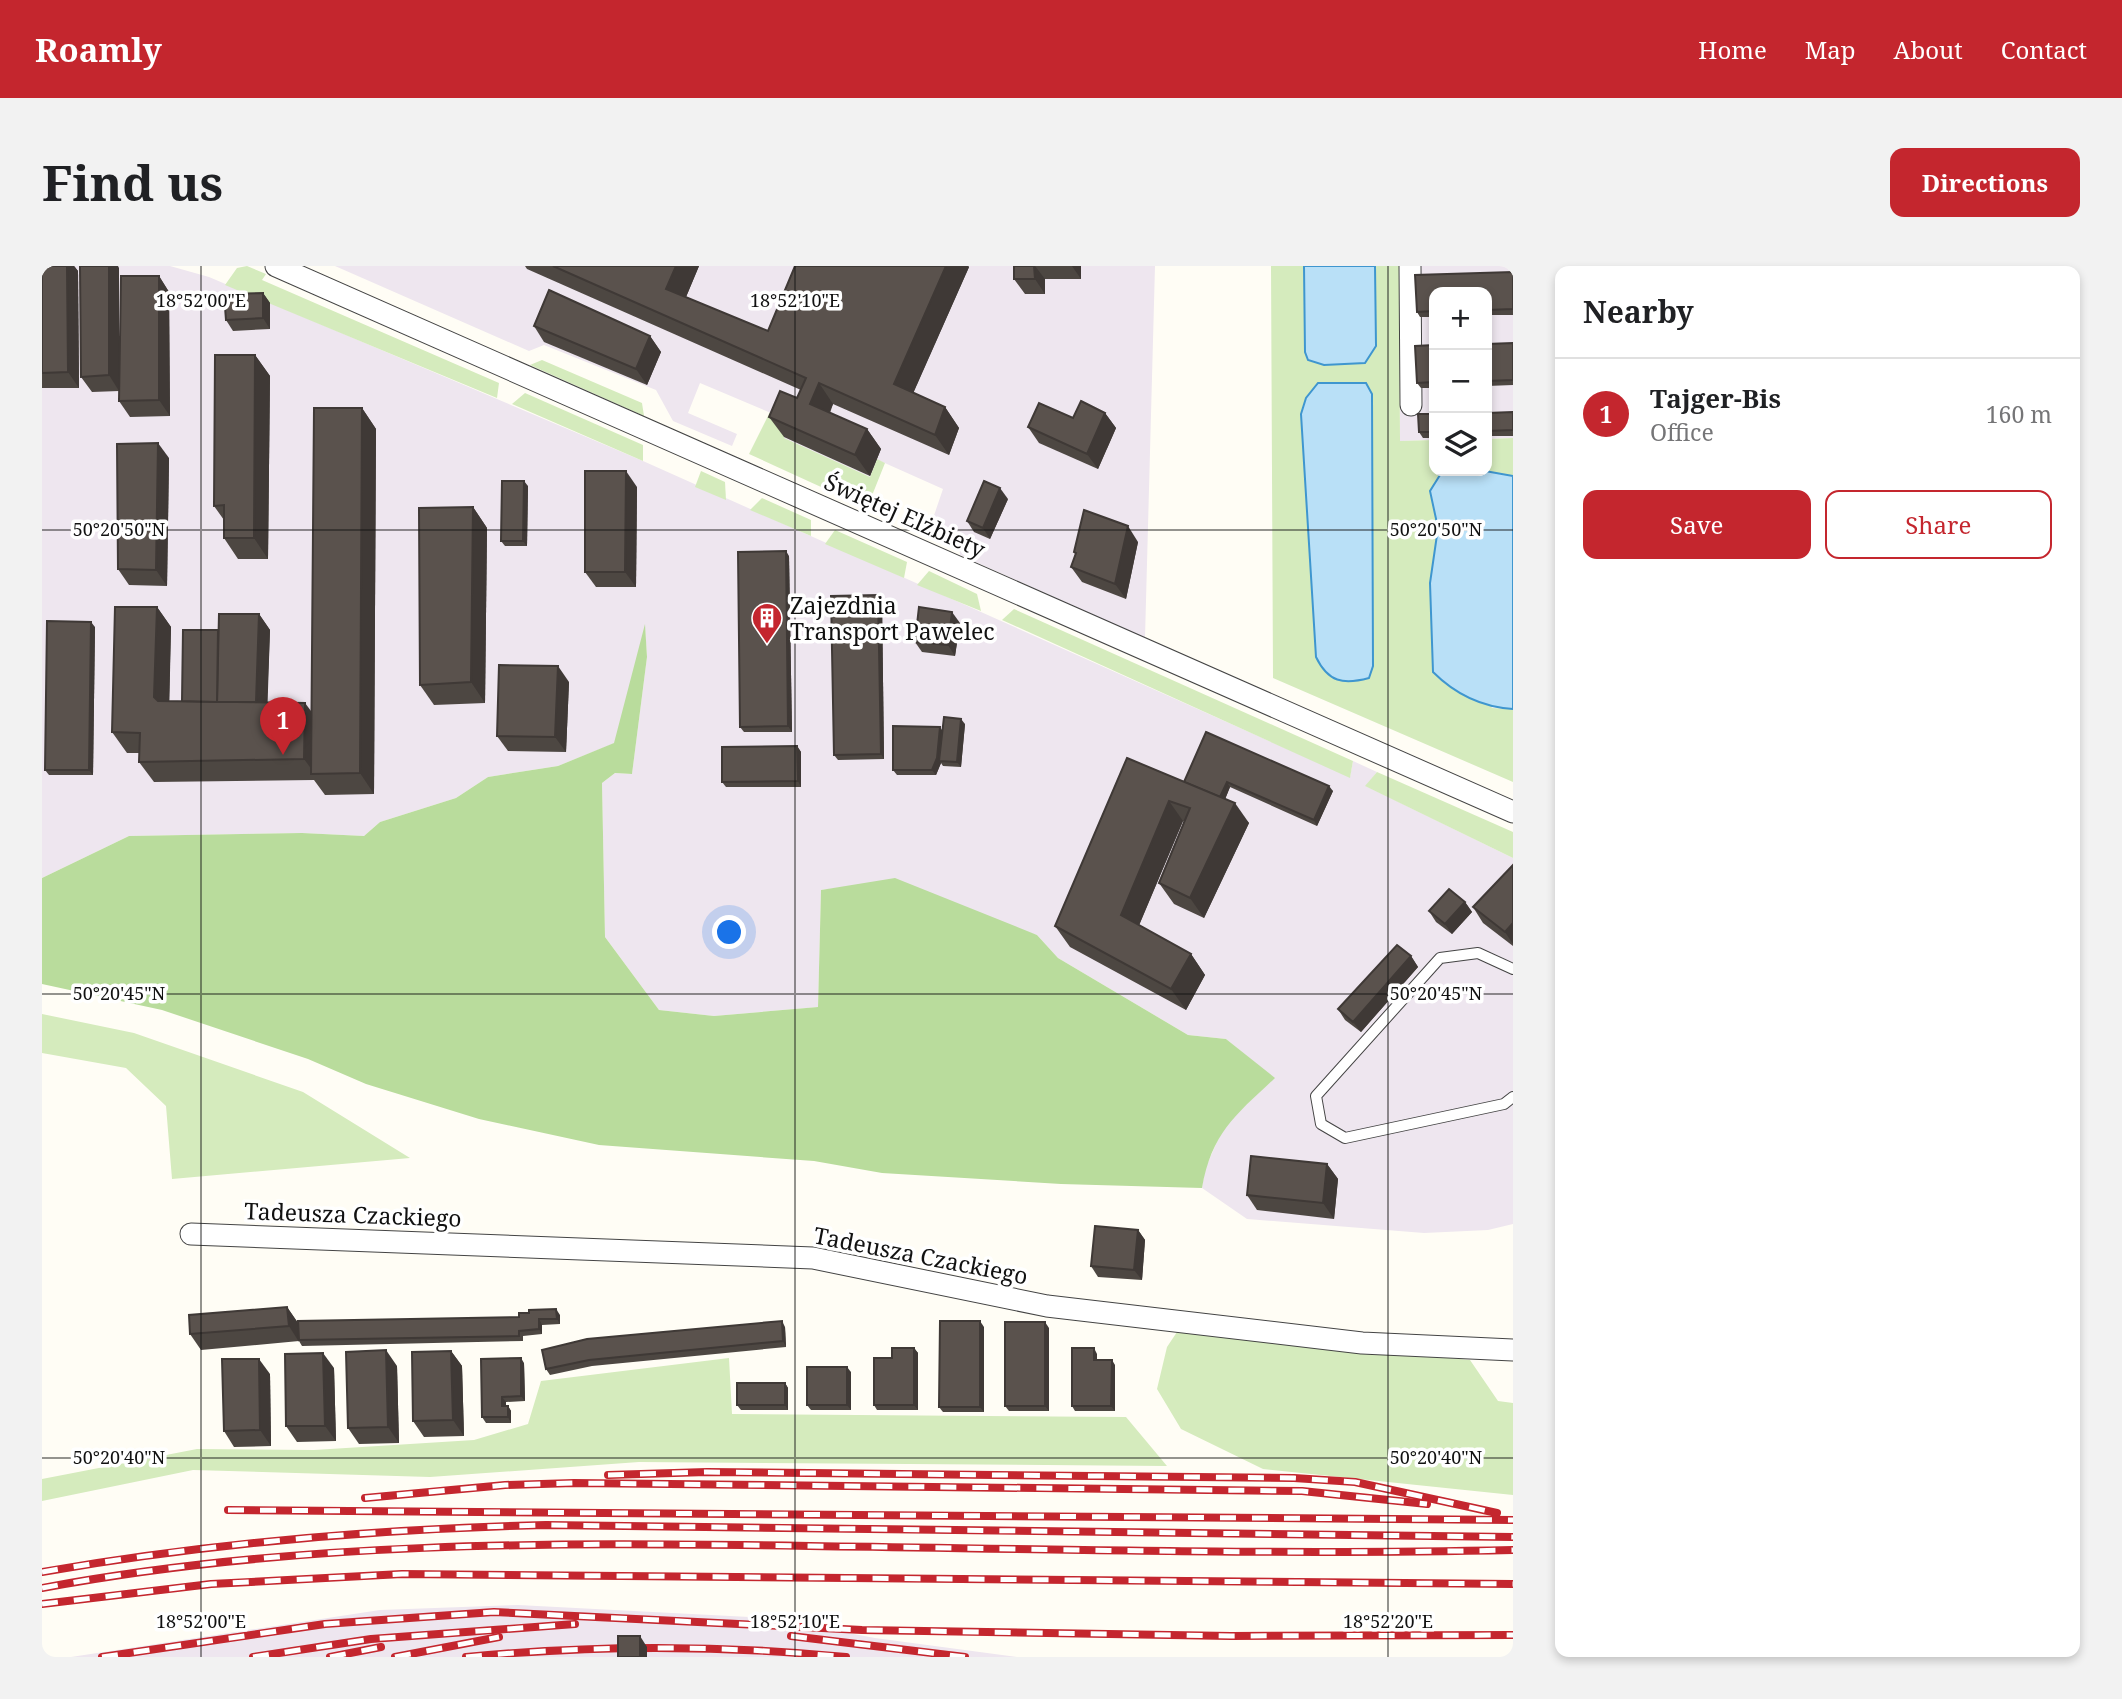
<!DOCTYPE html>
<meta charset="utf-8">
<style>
:root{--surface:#fff;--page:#f2f2f2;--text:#202124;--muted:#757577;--line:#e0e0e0;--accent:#c4262e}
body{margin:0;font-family:"Noto Serif",serif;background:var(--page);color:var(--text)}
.controls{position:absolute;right:21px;top:21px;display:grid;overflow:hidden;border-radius:14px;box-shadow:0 4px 10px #0003}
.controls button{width:63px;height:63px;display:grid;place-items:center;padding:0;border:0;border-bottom:2px solid var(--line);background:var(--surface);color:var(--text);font:35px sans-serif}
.you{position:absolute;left:688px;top:667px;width:24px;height:24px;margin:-18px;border:5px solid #fff;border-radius:50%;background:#1a73e8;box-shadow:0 0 0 10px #1a73e833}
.badge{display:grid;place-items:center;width:46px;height:46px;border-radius:50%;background:var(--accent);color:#fff;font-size:23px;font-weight:700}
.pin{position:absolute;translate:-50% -58px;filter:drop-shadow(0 2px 4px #0008)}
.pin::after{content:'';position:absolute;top:37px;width:24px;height:21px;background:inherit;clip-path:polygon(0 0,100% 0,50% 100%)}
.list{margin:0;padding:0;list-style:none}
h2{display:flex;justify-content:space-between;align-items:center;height:91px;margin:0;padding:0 28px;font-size:30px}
h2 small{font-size:23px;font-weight:400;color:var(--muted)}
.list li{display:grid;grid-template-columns:46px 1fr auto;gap:21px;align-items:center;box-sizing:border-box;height:112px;padding:0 28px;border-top:2px solid var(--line)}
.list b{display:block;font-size:26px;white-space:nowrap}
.list p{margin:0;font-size:23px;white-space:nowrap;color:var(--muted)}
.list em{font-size:23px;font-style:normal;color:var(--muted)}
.actions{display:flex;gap:14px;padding:21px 28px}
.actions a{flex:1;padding:16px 0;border:2px solid var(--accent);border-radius:14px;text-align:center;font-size:24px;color:var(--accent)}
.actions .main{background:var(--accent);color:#fff}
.icon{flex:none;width:38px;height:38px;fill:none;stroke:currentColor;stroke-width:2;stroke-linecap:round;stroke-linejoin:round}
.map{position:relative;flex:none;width:1471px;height:1391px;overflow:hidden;border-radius:14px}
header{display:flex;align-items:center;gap:42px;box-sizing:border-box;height:98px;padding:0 35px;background:var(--accent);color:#fff}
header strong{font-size:33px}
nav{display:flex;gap:38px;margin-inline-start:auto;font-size:24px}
.intro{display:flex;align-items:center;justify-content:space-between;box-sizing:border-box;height:168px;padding:0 42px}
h1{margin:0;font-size:49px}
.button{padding:18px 32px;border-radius:14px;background:var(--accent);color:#fff;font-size:24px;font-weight:700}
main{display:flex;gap:42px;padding:0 42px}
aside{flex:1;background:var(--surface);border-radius:14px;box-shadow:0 4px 10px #0003}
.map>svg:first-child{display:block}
.industrial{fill:#eee6ef}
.green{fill:#d5ebbd;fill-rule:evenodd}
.forest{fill:#b9dc9c}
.water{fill:#b9e0f7;stroke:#3f96cf;stroke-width:2}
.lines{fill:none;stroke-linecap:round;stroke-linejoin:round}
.lane-casing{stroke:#444;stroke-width:12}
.street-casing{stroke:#444;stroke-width:23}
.lane{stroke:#fff;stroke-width:10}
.street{stroke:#fff;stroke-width:21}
.rail-casing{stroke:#c4262e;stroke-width:8}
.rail{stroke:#fff;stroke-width:5;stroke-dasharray:16;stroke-linecap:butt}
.wall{fill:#4d4742}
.shaded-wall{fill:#3f3936}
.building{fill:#5a524d;stroke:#3f3936;stroke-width:2}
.ticks{fill:none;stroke:#111;stroke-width:2;stroke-opacity:0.45}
.labels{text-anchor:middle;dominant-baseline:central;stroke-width:7;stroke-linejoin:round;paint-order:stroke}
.street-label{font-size:23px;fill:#111;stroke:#fff}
.poi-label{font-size:23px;fill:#111;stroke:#fff;text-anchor:start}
.ticks-label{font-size:18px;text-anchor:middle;fill:#111;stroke:#fff;stroke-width:7;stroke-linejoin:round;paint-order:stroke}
</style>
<header>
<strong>Roamly</strong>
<nav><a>Home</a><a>Map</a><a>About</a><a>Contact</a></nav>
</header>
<div class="intro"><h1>Find us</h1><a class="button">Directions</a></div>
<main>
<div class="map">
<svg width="1471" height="1391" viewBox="0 0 1471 1391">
<rect width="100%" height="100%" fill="#fffdf5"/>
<g class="industrial">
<polygon points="0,0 128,0 167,11 601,195 1308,511 1311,495 1335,506 1324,520 1471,592 1471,958 1446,964 1382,967 1205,953 1160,922 1163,903 1182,860 1232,812 1184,773 1146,769 1016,692 995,669 818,619 779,624 776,741 672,750 617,744 563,671 560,517 573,507 590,508 605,391 603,361 573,477 516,500 446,511 414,532 338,556 322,570 260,567 87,570 0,612"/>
<polygon points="293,0 1113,0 1103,372 918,289 917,278 887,264 901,223 836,194 828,211 741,172 748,155 658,117 646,147 695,168 690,180 631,155 614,124 502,79 487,85"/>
<polygon points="1357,0 1471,0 1471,172 1445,173 1445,26 1392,26 1392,174 1358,175"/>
<polygon points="476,1339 726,1352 833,1372 975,1391 29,1391 338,1344"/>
</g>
<g class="green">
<polygon points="205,0 224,8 220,14 457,117 455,132 183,19 195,2"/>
<path d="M1229,0h33l1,86 71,-6 -1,-80h24l1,175 34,-1v31h16l-10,4 -10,16 8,37 -8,55 62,125 21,1v73l-240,-104zM1330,128l1,272 -57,-9 -15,-243z"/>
<polygon points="500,94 600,137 602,150 488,99"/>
<polygon points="483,127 601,179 601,195 470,138"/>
<polygon points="728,146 748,154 742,172 828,211 835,193 843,197 825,242 707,188"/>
<polygon points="1471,172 1471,210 1443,205 1445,173"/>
<polygon points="659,205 683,216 684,234 653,221"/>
<polygon points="720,232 769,254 769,270 708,244"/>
<polygon points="793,264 865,296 862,312 783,278"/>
<polygon points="887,305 935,328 939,345 875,319"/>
<polygon points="972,343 1311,495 1308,512 960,354"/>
<polygon points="1335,506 1471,566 1471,592 1323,520"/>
<polygon points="0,748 92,767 261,826 368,892 130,913 124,840 84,802 0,787"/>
<polygon points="1135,1066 1428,1094 1456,1135 1471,1137 1471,1229 1221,1203 1139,1163 1115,1123 1125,1081"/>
<polygon points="687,1092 690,1148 1084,1151 1125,1200 597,1196 388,1211 151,1204 0,1235 0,1213 155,1183 272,1184 432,1174 486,1158 499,1115"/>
</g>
<path class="forest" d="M603,358l2,33 -15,117 -17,-1 -13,10 3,154 54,73 55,6 104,-9 3,-117 74,-12 142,57 21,23 130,77 38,4 49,39c-39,37 -63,54 -73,110l-141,-4 -179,-11 -68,-12 -215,-16 -120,-26 -113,-35 -58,-25 -146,-49 -120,-26v-106l87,-42 173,-3 62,3 16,-14 76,-24 32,-21 70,-11 56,-23z"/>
<g class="water">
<polygon points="1262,0 1333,0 1334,80 1323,97 1282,99 1266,94 1263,86"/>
<path d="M1276,117h48l6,11 1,272 -4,12c-26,7 -41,4 -53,-21l-15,-243 5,-16z"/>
<path d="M1408,205h35l28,5v233c-32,-2 -58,-15 -80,-37l-3,-89 8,-55 -8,-37 10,-16z"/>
</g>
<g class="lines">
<g class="lane-casing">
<polyline id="lane" points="1471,703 1436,687 1398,692 1274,830 1279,858 1303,872 1462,838 1471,831"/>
</g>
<g class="street-casing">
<g id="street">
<polyline points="234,0 1471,546"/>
<polyline points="1368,0 1369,139"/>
<polyline points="149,968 771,992 1005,1040 1320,1077 1471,1084"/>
</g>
</g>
<use href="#lane" class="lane"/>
<use href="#street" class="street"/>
<g class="rail-casing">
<g id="rail">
<polyline points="566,1209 665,1206 1252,1212 1313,1216 1455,1247"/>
<polyline points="323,1232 463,1219 532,1217 1260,1225 1385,1238"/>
<polyline points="186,1244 1471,1254"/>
<path d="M0,1306c167,-29 335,-43 504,-47l967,12"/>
<path d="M0,1322c253,-47 511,-46 768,-42 234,3 469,9 703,4"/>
<polyline points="0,1338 169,1318 360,1308 1471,1318"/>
<polyline points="749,1370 923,1391"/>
<polyline points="60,1391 283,1358 452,1346 820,1364 1189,1370 1471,1369"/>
<polyline points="211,1391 329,1373 533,1358"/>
<polyline points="288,1391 339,1381"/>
<polyline points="353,1391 457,1371"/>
<path d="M424,1391c125,-12 255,-12 380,0"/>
</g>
</g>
<use href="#rail" class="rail"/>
</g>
<g class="wall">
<polygon points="0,0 32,0 36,5 37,122 0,122"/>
<polygon points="483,0 657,0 644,31 726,65 753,0 926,0 927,1 871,127 903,141 917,162 907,189 791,138 788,147 825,163 839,183 828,210 742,171 727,151 755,132 759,124 485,3"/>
<polygon points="972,0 1039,0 1039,13 1003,13 1003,28 983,28 972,13"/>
<polygon points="77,2 77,103 117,10 127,26 128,150 88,151 77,135 77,125 50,126 39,111"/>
<polygon points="1471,6 1471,49 1445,49 1445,26 1392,26 1392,51 1378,51 1375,46 1373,9"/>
<polygon points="221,27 228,37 228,63 191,65 184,54"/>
<polygon points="492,60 608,70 619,86 605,119 502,76"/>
<polygon points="1471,77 1471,119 1445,120 1445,78"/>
<polygon points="1392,79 1392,122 1379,122 1375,117"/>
<polygon points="213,89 228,110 226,293 196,293 182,272 182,254 172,240"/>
<polygon points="320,142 334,163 332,528 283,529 272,514 112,516 97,496 98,487 85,487 70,466 115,341 129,361 127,435 140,435 176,364 217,348 228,364 225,436 269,446"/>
<polygon points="1471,146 1471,170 1445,170 1445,147"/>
<polygon points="1063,147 1074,162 1056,203 997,177 986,161"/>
<polygon points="1392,148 1392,172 1381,172 1377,166"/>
<polygon points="127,192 125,320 87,319 76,303"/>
<polygon points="486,220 485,280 463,280 459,275"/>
<polygon points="595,221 594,321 554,321 543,306"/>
<polygon points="966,233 948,273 932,266 925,255"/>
<polygon points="431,241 445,262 443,437 392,439 378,419"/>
<polygon points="1096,276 1084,333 1040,316 1029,301 1034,289 1032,286"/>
<polygon points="747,290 750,466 702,466 698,461"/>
<polygon points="840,334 842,493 796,494 792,489"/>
<polygon points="918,357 913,390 880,386 873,376"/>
<polygon points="53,361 51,509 7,509 3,504"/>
<polygon points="527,416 524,486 466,485 455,470"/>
<polygon points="923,458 919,501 901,500 899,497 894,509 855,509 851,504 901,465"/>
<polygon points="1164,466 1291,525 1275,560 1188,521 1183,533 1207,557 1162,652 1132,638 1117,617 1142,556 1141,555 1097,659 1149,688 1163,709 1144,744 1028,681 1013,660 1142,516"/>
<polygon points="755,480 759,486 759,521 684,521 680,516"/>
<polygon points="1471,599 1471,680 1441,657 1431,641"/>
<polygon points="1423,636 1430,646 1410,668 1394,656 1387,645"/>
<polygon points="1369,690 1376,701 1319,766 1303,754 1296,743"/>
<polygon points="1285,898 1296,913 1292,953 1215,944 1205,929"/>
<polygon points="1096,964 1103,974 1100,1014 1056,1011 1049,1000"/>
<polygon points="245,1041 256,1057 257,1066 518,1049 518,1058 500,1059 500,1068 481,1070 481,1075 260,1080 257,1075 159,1084 148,1068"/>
<polygon points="743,1061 744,1081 550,1100 508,1109 504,1103 500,1084"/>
<polygon points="942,1061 942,1146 901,1146 897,1141"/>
<polygon points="1007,1062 1007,1145 967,1145 963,1140"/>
<polygon points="872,1082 876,1087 876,1144 835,1144 832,1139 850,1092"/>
<polygon points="409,1085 420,1100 422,1170 382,1171 371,1155"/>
<polygon points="1055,1088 1055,1094 1073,1099 1073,1145 1033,1145 1030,1140"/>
<polygon points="482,1097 483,1135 464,1136 464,1140 466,1140 469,1145 469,1157 444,1157 440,1151"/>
<polygon points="355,1100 357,1177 317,1178 306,1162"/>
<polygon points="292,1102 294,1175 255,1176 244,1160"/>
<polygon points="809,1106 809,1144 769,1144 765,1139"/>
<polygon points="228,1108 229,1180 192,1181 182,1165"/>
<polygon points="743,1117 746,1122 746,1144 699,1144 695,1139"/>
</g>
<g class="shaded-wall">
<polygon points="25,0 32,0 36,5 37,122 26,106"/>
<polygon points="67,0 76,0 77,2 77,125 67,109"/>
<polygon points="634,0 657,0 639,43 624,23"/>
<polygon points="904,0 926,0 927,1 866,139 852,118"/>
<polygon points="992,0 993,0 1003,13 1003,28 993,13"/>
<polygon points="1030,0 1039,0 1039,13"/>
<polygon points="117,10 127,26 128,150 117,134"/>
<polygon points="221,27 228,37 228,63 221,52"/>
<polygon points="608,70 619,86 605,119 594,103"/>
<polygon points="213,89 228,110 226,293 212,272"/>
<polygon points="777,117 791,138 782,158 768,138"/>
<polygon points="903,141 917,162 907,189 893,169"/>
<polygon points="320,142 334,163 332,528 318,507"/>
<polygon points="1063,147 1074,162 1056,203 1045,188"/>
<polygon points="825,163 839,183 828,210 813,189"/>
<polygon points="116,177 127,192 125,320 114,304"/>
<polygon points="584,205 595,221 594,321 583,306"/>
<polygon points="482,215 486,220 485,280 481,275"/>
<polygon points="958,222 966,233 948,273 941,262"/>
<polygon points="431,241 445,262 443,437 429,416"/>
<polygon points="1086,260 1096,276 1084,333 1073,318"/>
<polygon points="744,285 747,290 750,466 746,460"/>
<polygon points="836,329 840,334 842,493 839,488"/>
<polygon points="115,341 129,361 127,452 112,431"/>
<polygon points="910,346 918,357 913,390 906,379"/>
<polygon points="217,348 228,364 225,453 214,438"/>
<polygon points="49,356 53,361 51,509 47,504"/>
<polygon points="516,400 527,416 524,486 513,471"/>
<polygon points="263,437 278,457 273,508 262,493"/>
<polygon points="919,453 923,458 919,501 915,496"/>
<polygon points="898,461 902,467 897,495 899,497 894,509 890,504"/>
<polygon points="755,480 759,486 759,521 756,515"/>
<polygon points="1185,516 1188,521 1180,541 1176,535"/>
<polygon points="1287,520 1291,525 1275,560 1272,554"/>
<polygon points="1127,535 1141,555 1093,669 1079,649"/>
<polygon points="1193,537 1207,557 1162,652 1148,632"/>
<polygon points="1423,636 1430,646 1410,668 1403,658"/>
<polygon points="1471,657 1471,678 1463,666"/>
<polygon points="1149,688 1163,709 1144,744 1129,723"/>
<polygon points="1369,690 1376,701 1319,766 1311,756"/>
<polygon points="1285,898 1296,913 1292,953 1281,937"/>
<polygon points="1096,964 1103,974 1100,1014 1092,1004"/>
<polygon points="245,1041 256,1057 257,1076 247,1060"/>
<polygon points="514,1043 518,1049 518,1058 515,1053"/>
<polygon points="497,1053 500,1059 500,1068 497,1063"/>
<polygon points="740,1055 743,1061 744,1081 741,1075"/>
<polygon points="938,1055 942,1061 942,1146 938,1141"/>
<polygon points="1003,1056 1007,1062 1007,1145 1003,1140"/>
<polygon points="872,1082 876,1087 876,1144 872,1139"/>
<polygon points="1052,1082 1055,1088 1055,1099 1052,1094"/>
<polygon points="344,1084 355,1100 357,1177 346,1161"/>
<polygon points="409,1085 420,1100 422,1170 411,1154"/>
<polygon points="281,1087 292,1102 294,1175 283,1160"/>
<polygon points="479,1092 482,1097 483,1135 479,1130"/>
<polygon points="217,1093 228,1108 229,1180 218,1164"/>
<polygon points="1070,1094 1073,1099 1073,1145 1069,1140"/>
<polygon points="805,1101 809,1106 809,1144 805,1139"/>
<polygon points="743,1117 746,1122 746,1144 743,1139"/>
<polygon points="460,1131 464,1136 464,1145 460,1140"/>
<polygon points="466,1140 469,1145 469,1157 466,1151"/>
<polygon points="598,1370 605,1381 605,1391 598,1391"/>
</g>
<g class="building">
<polygon points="0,0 25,0 26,106 0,107"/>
<polygon points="38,0 67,0 67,109 39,111"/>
<polygon points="511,0 634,0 624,23 726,65 753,0 904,0 852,118 903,141 893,169 777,117 768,138 825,163 813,189 727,151 738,125 755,132 764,112"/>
<polygon points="972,0 992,0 993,13 972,13"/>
<polygon points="1471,6 1471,43 1445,44 1445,26 1392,26 1392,45 1375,46 1373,9"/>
<polygon points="79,10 117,10 117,134 77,135"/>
<polygon points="507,24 608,70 594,103 492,60"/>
<polygon points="221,27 221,52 184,54 182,28"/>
<polygon points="1471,77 1471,114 1445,115 1445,78"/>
<polygon points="1392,79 1392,116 1375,117 1373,80"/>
<polygon points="173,89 213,89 212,272 182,272 182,239 172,240"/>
<polygon points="1039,135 1063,147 1045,188 986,161 997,137 1031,152"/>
<polygon points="272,142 320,142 318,507 269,508"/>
<polygon points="1471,146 1471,164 1445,165 1445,147"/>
<polygon points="1376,148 1392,148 1392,166 1377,166"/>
<polygon points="116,177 114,304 76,303 75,178"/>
<polygon points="543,205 584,205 583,306 543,306"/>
<polygon points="460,215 482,215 481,275 459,275"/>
<polygon points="942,215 958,222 941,262 925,255"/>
<polygon points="431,241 429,416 378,419 377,242"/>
<polygon points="1042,244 1086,260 1073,318 1029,301 1034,287 1032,286"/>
<polygon points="744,285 746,460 698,461 696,286"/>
<polygon points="836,329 839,488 792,489 789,330"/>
<polygon points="73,341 115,341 112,431 116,435 263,437 262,493 97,496 98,467 70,466"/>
<polygon points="877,341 910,346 906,379 873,376"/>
<polygon points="177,348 217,348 214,436 175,436"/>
<polygon points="5,355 49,356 47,504 3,504"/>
<polygon points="141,364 176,364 175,436 140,435"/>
<polygon points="457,399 516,400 513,471 455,470"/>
<polygon points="902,451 919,453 915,496 897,495"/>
<polygon points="851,460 898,461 895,492 890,504 851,504"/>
<polygon points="1164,466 1287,520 1272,554 1185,516 1178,531 1142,516"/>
<polygon points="755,480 756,515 680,516 680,481"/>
<polygon points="1085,492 1193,537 1148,632 1117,617 1148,542 1127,535 1079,649 1149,688 1129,723 1013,660"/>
<polygon points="1471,599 1471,657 1463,666 1431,641"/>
<polygon points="1407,623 1423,636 1403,658 1387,645"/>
<polygon points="1355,679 1369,690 1311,756 1296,743"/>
<polygon points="1209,890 1285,898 1281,937 1205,929"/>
<polygon points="1053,960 1096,964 1092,1004 1049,1000"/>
<polygon points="245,1041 247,1060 148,1068 147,1049"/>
<polygon points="514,1043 515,1053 497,1053 497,1063 477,1065 477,1070 257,1074 256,1055 477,1051 477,1047 487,1047 487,1044"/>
<polygon points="740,1055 741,1075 547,1094 504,1103 500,1084 545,1073"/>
<polygon points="898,1055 938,1055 938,1141 897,1141"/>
<rect x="963" y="1056" width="40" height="84"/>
<polygon points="850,1082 872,1082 872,1139 832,1139 832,1092 850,1092"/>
<polygon points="1030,1082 1052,1082 1052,1094 1070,1094 1069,1140 1030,1140"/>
<polygon points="344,1084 346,1161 306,1162 304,1086"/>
<polygon points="409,1085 411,1154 371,1155 370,1086"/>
<polygon points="281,1087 283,1160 244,1160 243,1088"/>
<polygon points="479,1092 479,1130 460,1131 460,1140 466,1140 466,1151 440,1151 439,1093"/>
<polygon points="180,1093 217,1093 218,1164 182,1165"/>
<rect x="765" y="1101" width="40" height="38"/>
<rect x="695" y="1117" width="48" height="22"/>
<rect x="576" y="1370" width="22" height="21"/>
</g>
<path class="ticks" d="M159,0v1391M753,0v1391M1346,0v1391M0,264h1471M0,728h1471M0,1192h1471"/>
<defs>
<g id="building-pin" transform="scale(1.575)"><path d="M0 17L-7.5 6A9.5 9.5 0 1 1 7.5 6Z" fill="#c4262e" stroke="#fff"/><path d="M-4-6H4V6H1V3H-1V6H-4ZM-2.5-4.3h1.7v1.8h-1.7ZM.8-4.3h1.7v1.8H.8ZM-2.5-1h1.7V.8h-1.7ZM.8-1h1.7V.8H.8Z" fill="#fff"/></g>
</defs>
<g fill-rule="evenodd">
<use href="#building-pin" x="725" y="352"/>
</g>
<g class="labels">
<g class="street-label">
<text transform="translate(863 249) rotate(24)">Świętej Elżbiety</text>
<text transform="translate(311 948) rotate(2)">Tadeusza Czackiego</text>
<text transform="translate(879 989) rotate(11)">Tadeusza Czackiego</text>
</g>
<g class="poi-label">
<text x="748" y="339">Zajezdnia<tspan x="748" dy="26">Transport Pawelec</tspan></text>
</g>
</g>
<g class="ticks-label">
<text x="159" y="41">18°52'00"E</text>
<text x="753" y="41">18°52'10"E</text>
<text x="77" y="270">50°20'50"N</text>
<text x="1394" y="270">50°20'50"N</text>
<text x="77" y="734">50°20'45"N</text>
<text x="1394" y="734">50°20'45"N</text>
<text x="77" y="1198">50°20'40"N</text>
<text x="1394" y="1198">50°20'40"N</text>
<text x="159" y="1362">18°52'00"E</text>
<text x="753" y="1362">18°52'10"E</text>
<text x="1346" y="1362">18°52'20"E</text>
</g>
</svg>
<div class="controls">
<button>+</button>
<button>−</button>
<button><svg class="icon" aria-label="layers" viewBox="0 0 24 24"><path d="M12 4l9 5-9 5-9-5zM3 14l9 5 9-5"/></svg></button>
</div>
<div class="you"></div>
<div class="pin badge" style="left:241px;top:489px">1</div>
</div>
<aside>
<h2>Nearby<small></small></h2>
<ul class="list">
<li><span class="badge">1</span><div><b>Tajger-Bis</b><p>Office</p></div><em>160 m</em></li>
</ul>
<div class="actions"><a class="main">Save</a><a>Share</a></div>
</aside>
</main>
